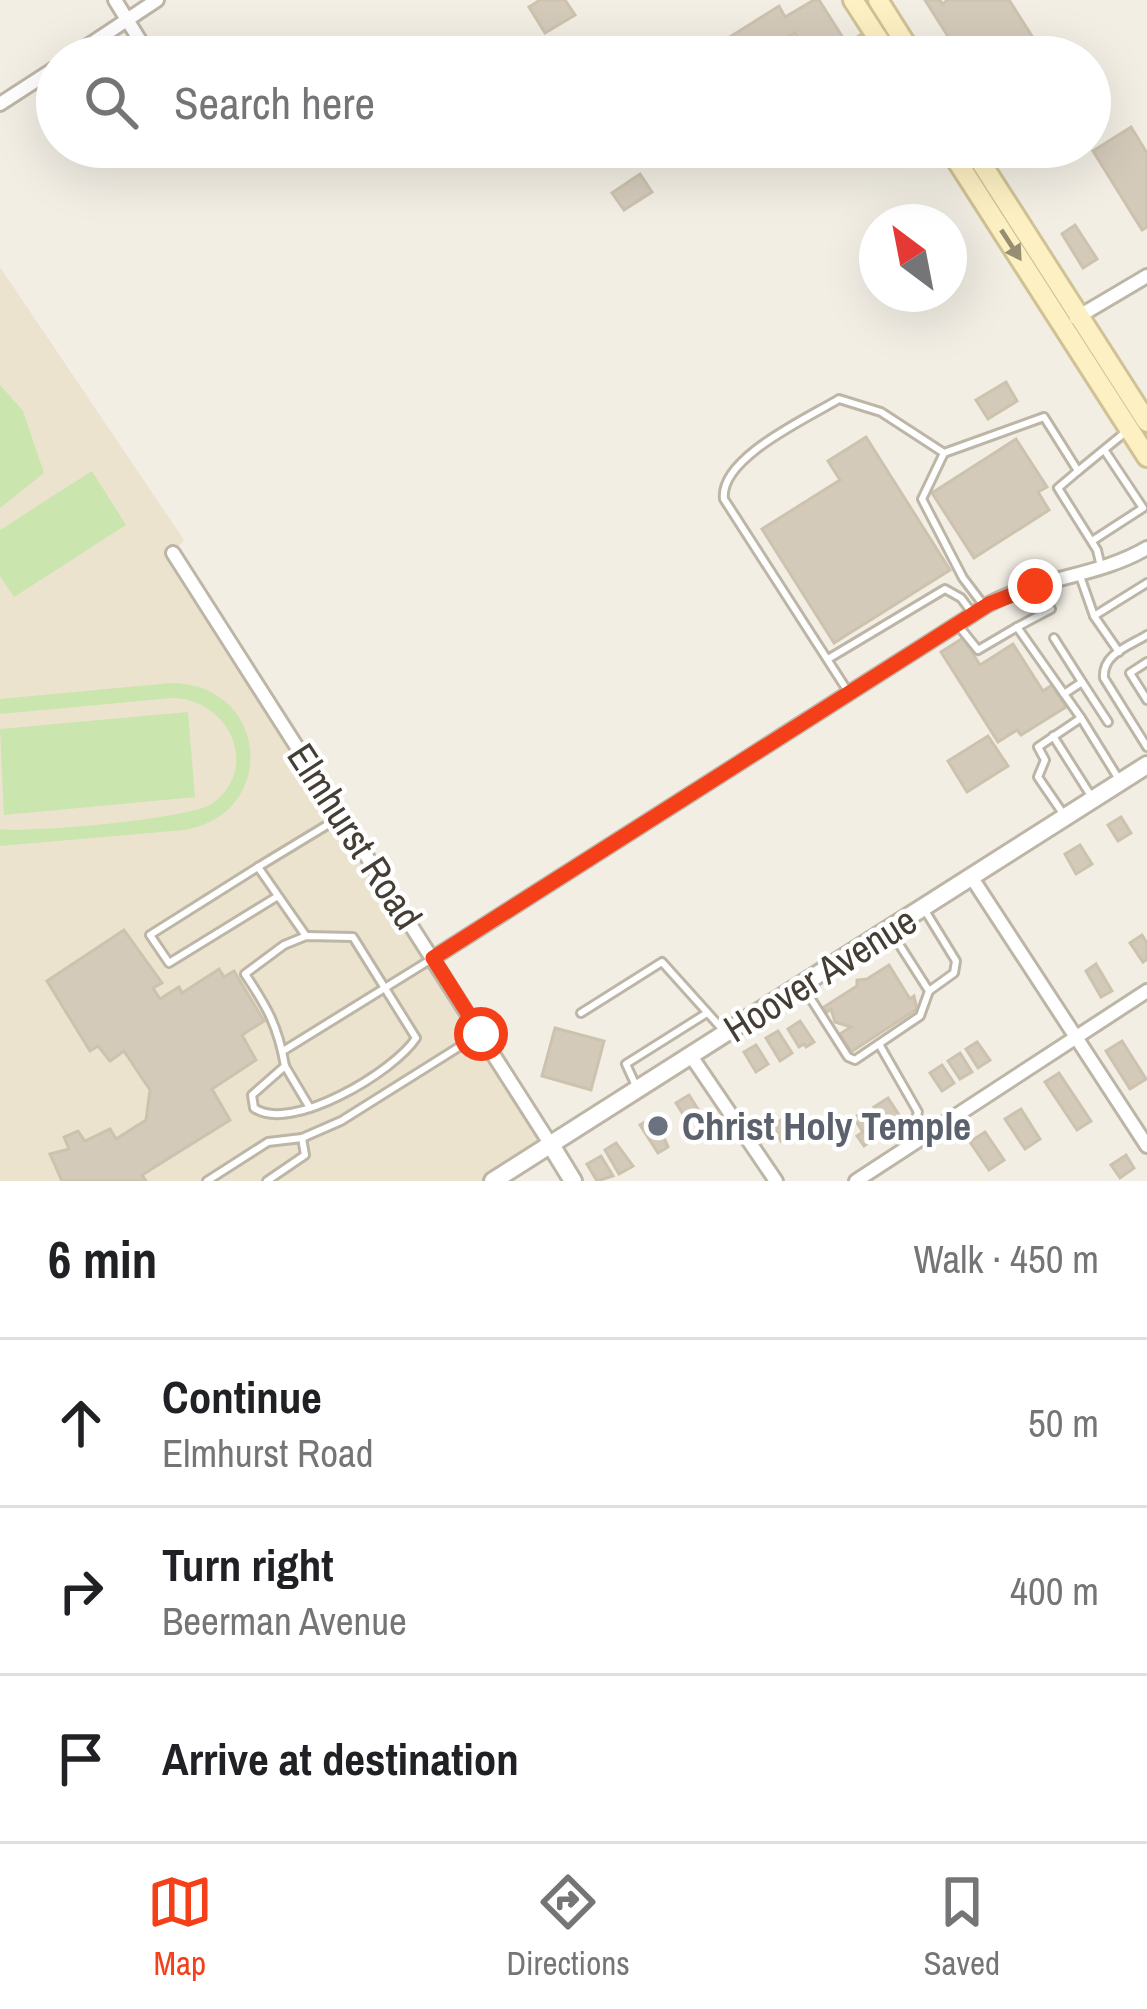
<!DOCTYPE html>
<meta charset="utf-8">
<style>
:root{--surface:#fff;--page:#f2f2f2;--text:#202124;--muted:#757577;--line:#e0e0e0;--accent:#f43f19}
body{margin:0;font-family:"Archivo Narrow",sans-serif;background:var(--page);color:var(--text)}
.compass{position:absolute;left:859px;top:204px;width:108px;height:108px;border-radius:50%;background:var(--surface);box-shadow:0 12px 48px #0002;rotate:328deg}
.stop{position:absolute;width:36px;height:36px;margin:-27px;border:9px solid #f43f19;border-radius:50%;background:#fff}
.stop.end{background:#f43f19;border-color:#fff;box-shadow:0 3px 12px #0008}
.list{margin:0;padding:0;list-style:none}
h2{display:flex;justify-content:space-between;align-items:center;height:156px;margin:0;padding:0 48px;font-size:51px}
h2 small{font-size:39px;font-weight:400;color:var(--muted)}
.list li{display:grid;grid-template-columns:78px 1fr auto;gap:36px;align-items:center;box-sizing:border-box;height:168px;padding:0 48px;border-top:3px solid var(--line)}
.list b{display:block;font-size:45px;white-space:nowrap}
.list p{margin:0;font-size:39px;white-space:nowrap;color:var(--muted)}
.list em{font-size:39px;font-style:normal;color:var(--muted)}
.icon{flex:none;width:66px;height:66px;fill:none;stroke:currentColor;stroke-width:2;stroke-linecap:round;stroke-linejoin:round}
.map{position:relative;flex:none;width:1147px;height:1181px;overflow:hidden}
.search{position:absolute;background:var(--surface);box-shadow:0 12px 48px #0002;left:36px;right:36px;top:36px;height:132px;display:flex;align-items:center;gap:30px;box-sizing:border-box;padding:0 42px;border-radius:66px;color:var(--muted);font-size:45px}
.sheet{height:660px;background:var(--surface)}
nav{display:flex;justify-content:space-around;align-items:center;box-sizing:border-box;height:168px;border-top:3px solid var(--line);background:var(--surface);font-size:33px;color:var(--muted)}
nav a{display:grid;justify-items:center;gap:6px}
nav .on{color:var(--accent)}
.map>svg:first-child{display:block}
.education{fill:#ebe3ce}
.green{fill:#cbe5ae}
.building{fill:#d3caba;stroke:#cdc2ae;stroke-width:3}
.lines{fill:none;stroke-linecap:round;stroke-linejoin:round}
.service-casing{stroke:#bdb6a7;stroke-width:12}
.minor-casing{stroke:#bdb6a7;stroke-width:18}
.tertiary-casing{stroke:#bdb6a7;stroke-width:22}
.secondary-casing{stroke:#d1c295;stroke-width:24}
.service{stroke:#fff;stroke-width:6}
.minor{stroke:#fff;stroke-width:12}
.tertiary{stroke:#fff;stroke-width:16}
.secondary{stroke:#fdf0c3;stroke-width:18}
.oneway{fill:#978e74}
.route{stroke:#f43f19;stroke-width:15}
.worship-dot{fill:#6b7280;stroke:#fff;stroke-width:4.5}
.labels{text-anchor:middle;dominant-baseline:central;stroke-width:9;stroke-linejoin:round;paint-order:stroke}
.street-label{font-size:39px;fill:#443e34;stroke:#fff}
.worship-label{font-size:39px;font-weight:bold;fill:#5b616d;stroke:#fff;text-anchor:start}
</style>
<div class="map">
<svg width="1147" height="1181" viewBox="0 0 1147 1181">
<rect width="100%" height="100%" fill="#f2eee4"/>
<polygon class="education" points="0,267 184,540 173,553 551,1145 493,1181 0,1181"/>
<g class="green">
<polygon points="0,385 23,411 44,473 0,508"/>
<polygon points="92,471 126,525 14,597 0,576 0,530"/>
<path d="M171,683c98,0 109,131 13,147l-184,16v-17c30,4 192,-10 213,-26 49,-37 14,-105 -41,-105l-172,16v-15z"/>
<polygon points="188,712 195,797 4,815 0,729"/>
</g>
<g class="building">
<polygon points="540,0 565,0 575,15 545,33 529,7"/>
<polygon points="814,0 819,0 847,44 860,35 875,57 777,57 799,43 795,33 757,57 698,57 779,6 785,17"/>
<polygon points="925,0 940,0 942,4 948,0 1009,0 1044,55 961,57"/>
<polygon points="1131,127 1147,153 1147,227 1142,230 1093,151"/>
<polygon points="640,174 652,192 624,210 612,193"/>
<polygon points="1075,225 1097,259 1083,268 1062,234"/>
<polygon points="1006,382 1017,401 988,419 976,400"/>
<polygon points="866,437 950,570 834,643 762,529 840,480 828,461"/>
<polygon points="1016,439 1047,487 1038,492 1049,510 974,558 932,493"/>
<polygon points="963,638 980,665 1013,644 1043,691 1052,685 1066,707 1021,735 1017,730 998,742 941,652"/>
<polygon points="988,736 1008,766 967,792 948,761"/>
<polygon points="1121,817 1131,833 1118,841 1108,825"/>
<polygon points="1080,845 1092,864 1076,874 1065,854"/>
<polygon points="124,930 162,983 153,988 160,999 179,987 182,993 219,969 224,977 234,971 264,1021 242,1035 256,1060 212,1089 230,1120 142,1175 146,1181 62,1181 50,1154 69,1149 64,1137 78,1131 85,1141 110,1129 116,1139 146,1120 150,1090 124,1051 110,1061 98,1046 90,1051 47,981"/>
<polygon points="1142,935 1147,943 1147,959 1143,962 1130,943"/>
<polygon points="1096,964 1112,991 1101,997 1086,971"/>
<polygon points="889,965 910,999 914,996 917,1009 851,1052 840,1034 851,1027 835,1022 831,1009 827,1012 824,1007 857,986 857,980 867,979"/>
<polygon points="800,1021 814,1042 806,1047 804,1044 799,1047 788,1029"/>
<polygon points="555,1028 604,1041 591,1090 542,1076"/>
<polygon points="778,1031 792,1053 780,1061 766,1038"/>
<polygon points="1122,1041 1146,1079 1130,1089 1106,1051"/>
<polygon points="977,1042 990,1060 978,1068 966,1049"/>
<polygon points="756,1045 768,1064 756,1072 744,1052"/>
<polygon points="960,1053 972,1072 960,1079 948,1061"/>
<polygon points="942,1065 954,1083 942,1091 930,1073"/>
<polygon points="1059,1073 1091,1121 1077,1130 1045,1082"/>
<polygon points="689,1095 701,1114 688,1122 676,1103"/>
<polygon points="888,1098 901,1118 887,1127 874,1107"/>
<polygon points="1021,1109 1040,1139 1025,1149 1005,1119"/>
<polygon points="866,1110 881,1134 864,1146 857,1136 863,1132 854,1118"/>
<polygon points="655,1116 668,1147 658,1153 640,1125"/>
<polygon points="787,1116 797,1130 781,1141 772,1126"/>
<polygon points="985,1132 1004,1160 989,1170 970,1142"/>
<polygon points="616,1143 633,1166 619,1174 605,1150"/>
<polygon points="1126,1155 1134,1168 1120,1178 1111,1165"/>
<polygon points="601,1156 613,1176 597,1181 587,1164"/>
</g>
<g class="lines">
<g class="service-casing">
<g id="service">
<polyline points="775,153 785,147"/>
<polyline points="944,453 922,499 963,578 985,607"/>
<polyline points="1078,471 1058,488 1097,550 1101,567"/>
<polyline points="1092,541 1143,508 1105,451"/>
<polyline points="1080,576 1094,616 1119,652"/>
<polyline points="1094,616 1147,583"/>
<polyline points="957,624 978,650 1017,627 1081,718 1038,747 1045,760 1038,777 1064,815"/>
<polyline points="1017,627 1051,609"/>
<path d="M1147,635c-18,11 -45,19 -43,43l43,69"/>
<polyline points="1054,638 1082,682 1064,694"/>
<polyline points="828,659 945,589 961,598 973,614"/>
<polyline points="1147,662 1130,673 1147,700"/>
<polyline points="1082,682 1108,722"/>
<path d="M847,690l-123,-191c-5,-41 84,-81 115,-100l42,13 63,41 100,-36 34,54 50,-41"/>
<polyline points="1081,718 1120,781"/>
<polyline points="1053,736 1093,799"/>
<polyline points="258,867 342,816"/>
<polyline points="278,896 169,963 150,935 258,867 306,936"/>
<polyline points="924,909 956,961 954,973 929,991"/>
<path d="M306,936l47,1 63,101c-21,33 -125,96 -162,70l-2,-13 33,-29c-7,-40 -18,-59 -40,-92l39,-29z"/>
<polyline points="804,988 848,1057 855,1060 920,1016 929,991 890,930"/>
<polyline points="581,1013 662,962 724,1031"/>
<polyline points="879,1044 918,1112 913,1126 920,1139"/>
<polyline points="283,1051 430,960"/>
<polyline points="285,1066 310,1108"/>
<polyline points="637,1088 626,1064 707,1013"/>
<polyline points="207,1181 268,1142 302,1138 341,1121 478,1035"/>
<polyline points="267,1181 305,1155 302,1138"/>
</g>
</g>
<g class="minor-casing">
<g id="minor">
<polyline points="115,0 150,57"/>
<polyline points="71,57 157,0"/>
<polyline points="0,104 57,67"/>
<polyline points="1076,318 1147,276"/>
<polyline points="173,553 551,1145"/>
<polyline points="972,878 1147,1146"/>
<path d="M433,958l556,-354c50,-27 109,-27 158,-56"/>
<polyline points="691,1056 776,1181"/>
<polyline points="856,1181 1147,991"/>
</g>
</g>
<g class="tertiary-casing">
<g id="tertiary">
<polyline points="551,1145 573,1181"/>
<polyline points="493,1181 1147,765"/>
</g>
</g>
<g class="secondary-casing">
<g id="secondary">
<polyline points="853,0 890,57"/>
<polyline points="878,0 914,57"/>
<polyline points="948,147 1147,457"/>
<polyline points="971,147 1147,422"/>
</g>
</g>
<use href="#service" class="service"/>
<use href="#minor" class="minor"/>
<use href="#tertiary" class="tertiary"/>
<use href="#secondary" class="secondary"/>
</g>
<defs><path id="oneway-solid" d="M-6-.8H1V-3.2L6.5 0L1 3.2V.8H-6Z" transform="scale(3)"/></defs>
<use class="oneway" href="#oneway-solid" transform="translate(1011 245) rotate(57)"/>
<g class="lines">
<polyline class="route" points="481,1034 433,958 989,604 1035,586"/>
</g>
<circle class="worship-dot" cx="658" cy="1126" r="12"/>
<g class="labels">
<g class="street-label">
<text transform="translate(355 836) rotate(57)">Elmhurst Road</text>
<text transform="translate(820 974) rotate(-32)">Hoover Avenue</text>
</g>
<g class="worship-label">
<text x="682" y="1126">Christ Holy Temple</text>
</g>
</g>
</svg>
<svg class="compass" viewBox="-18 -18 36 36"><path d="M0-13l5 13h-10z" fill="#e53935"/><path d="M0 13l5-13h-10z" fill="#757577"/></svg>
<div class="stop" style="left:481px;top:1034px"></div>
<div class="stop end" style="left:1035px;top:586px"></div>
<div class="search"><svg class="icon" aria-label="search" viewBox="0 0 24 24"><circle cx="10" cy="10" r="6"/><path d="M15 15l6 6"/></svg>Search here</div>
</div>
<section class="sheet">
<h2>6 min<small>Walk · 450 m</small></h2>
<ul class="list">
<li><svg class="icon" aria-label="ahead" viewBox="0 0 24 24"><path d="M12 20V5M6 11l6-6 6 6"/></svg><div><b>Continue</b><p>Elmhurst Road</p></div><em>50 m</em></li>
<li><svg class="icon" aria-label="right" viewBox="0 0 24 24"><path d="M7 20v-9h11M14 6l5 5-5 5"/></svg><div><b>Turn right</b><p>Beerman Avenue</p></div><em>400 m</em></li>
<li><svg class="icon" aria-label="arrive" viewBox="0 0 24 24"><path d="M6 21V4h12l-3 4 3 4H6"/></svg><div><b>Arrive at destination</b></div></li>
</ul>
</section>
<nav>
<a class="on"><svg class="icon" aria-label="map" viewBox="0 0 24 24"><path d="M3 6l6-2 6 2 6-2v14l-6 2-6-2-6 2zM9 4v14M15 6v14"/></svg>Map</a>
<a><svg class="icon" aria-label="directions" viewBox="0 0 24 24"><path d="M12 3l9 9-9 9-9-9zM9 14v-3h6M13 9l2 2-2 2"/></svg>Directions</a>
<a><svg class="icon" aria-label="saved" viewBox="0 0 24 24"><path d="M7 4h10v16l-5-4-5 4z"/></svg>Saved</a>
</nav>
